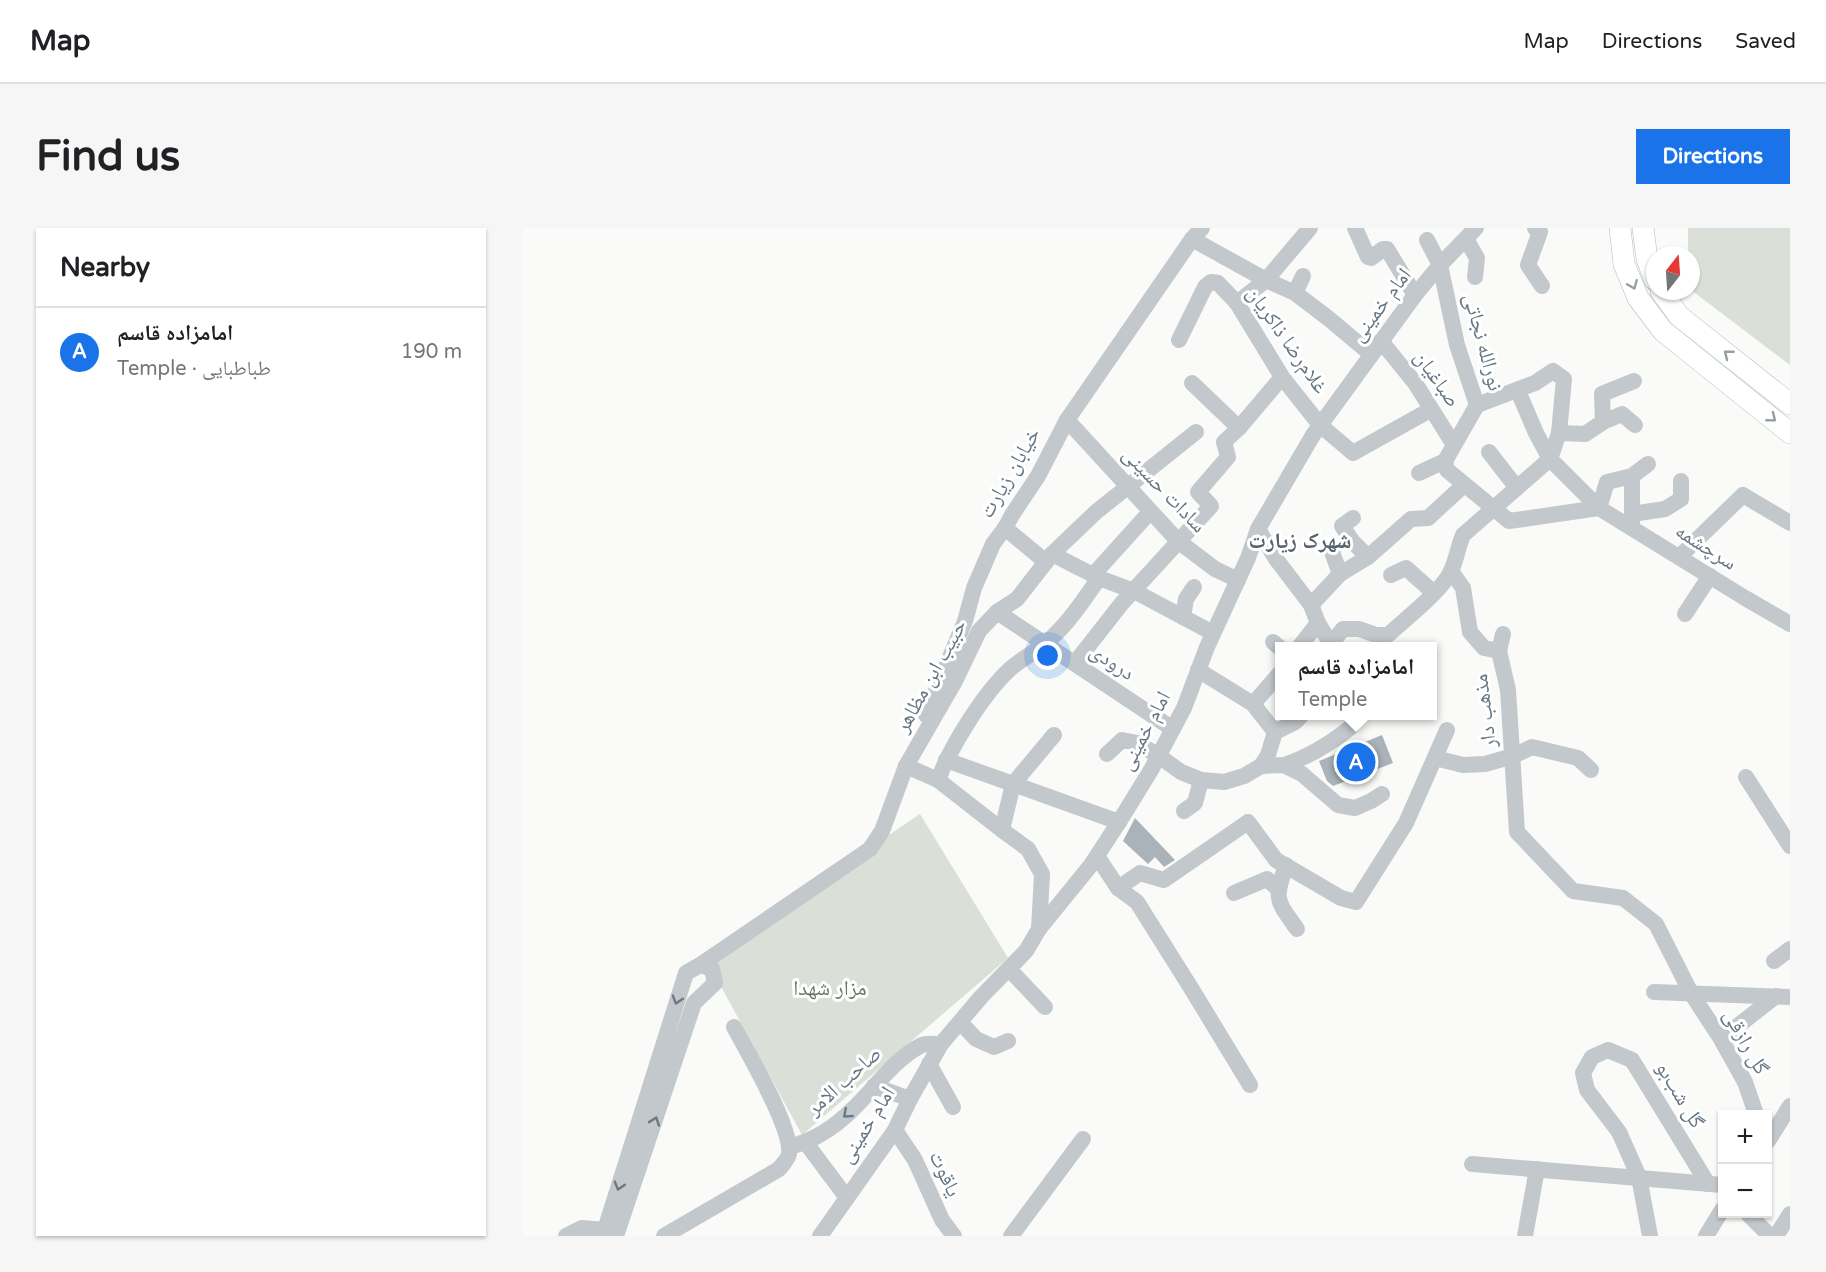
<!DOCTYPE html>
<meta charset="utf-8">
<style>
:root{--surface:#fff;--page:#f6f6f6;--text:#202124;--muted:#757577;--line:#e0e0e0;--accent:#1a73e8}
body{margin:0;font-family:"Varela Round","Noto Naskh Arabic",sans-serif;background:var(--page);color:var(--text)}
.controls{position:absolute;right:18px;bottom:18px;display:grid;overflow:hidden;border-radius:0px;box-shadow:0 2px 4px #0004}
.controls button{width:54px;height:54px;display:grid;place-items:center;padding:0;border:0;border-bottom:2px solid var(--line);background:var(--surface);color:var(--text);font:30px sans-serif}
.compass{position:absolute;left:1124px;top:18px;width:54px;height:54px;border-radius:50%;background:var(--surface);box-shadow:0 2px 4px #0004;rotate:17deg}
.you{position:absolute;left:526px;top:428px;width:21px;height:21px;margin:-15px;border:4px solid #fff;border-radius:50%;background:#1a73e8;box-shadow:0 0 0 9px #1a73e833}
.badge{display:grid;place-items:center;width:39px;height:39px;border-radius:50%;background:var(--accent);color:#fff;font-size:20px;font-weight:700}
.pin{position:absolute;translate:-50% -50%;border:3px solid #fff;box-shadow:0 2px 6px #0006}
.popup{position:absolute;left:753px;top:414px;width:162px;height:78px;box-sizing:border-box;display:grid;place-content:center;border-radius:0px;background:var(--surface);filter:drop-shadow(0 2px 4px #0005);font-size:20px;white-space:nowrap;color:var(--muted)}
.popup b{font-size:22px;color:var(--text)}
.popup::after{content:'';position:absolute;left:50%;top:100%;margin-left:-12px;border:12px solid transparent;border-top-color:var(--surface)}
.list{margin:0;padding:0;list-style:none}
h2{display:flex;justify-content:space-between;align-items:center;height:78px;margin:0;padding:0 24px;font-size:26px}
h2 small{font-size:20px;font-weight:400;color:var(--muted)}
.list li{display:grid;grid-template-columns:39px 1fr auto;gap:18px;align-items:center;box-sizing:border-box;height:90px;padding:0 24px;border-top:2px solid var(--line)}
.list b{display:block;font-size:22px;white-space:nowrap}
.list p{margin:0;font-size:20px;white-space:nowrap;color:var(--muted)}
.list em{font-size:20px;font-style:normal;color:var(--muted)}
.map{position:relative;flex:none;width:1268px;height:1008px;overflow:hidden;border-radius:0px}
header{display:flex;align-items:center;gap:36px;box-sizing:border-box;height:84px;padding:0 30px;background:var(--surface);border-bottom:2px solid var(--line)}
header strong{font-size:28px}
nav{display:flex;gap:33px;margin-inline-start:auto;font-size:21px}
.intro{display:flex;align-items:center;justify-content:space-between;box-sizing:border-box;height:144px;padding:0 36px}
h1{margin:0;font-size:42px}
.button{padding:15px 27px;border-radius:0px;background:var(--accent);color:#fff;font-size:21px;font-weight:700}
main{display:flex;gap:36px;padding:0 36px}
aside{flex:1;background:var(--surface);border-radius:0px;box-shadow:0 2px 4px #0004}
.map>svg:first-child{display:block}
.green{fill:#dadfd7}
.building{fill:#aab3b9}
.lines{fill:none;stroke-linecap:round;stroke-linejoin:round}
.major-casing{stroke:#b5babe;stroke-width:22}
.minor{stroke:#c3c8cc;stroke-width:16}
.major{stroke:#fff;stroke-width:21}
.oneway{stroke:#939fa8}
.oneway2{stroke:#6a7a87}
.labels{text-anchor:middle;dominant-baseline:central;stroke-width:6;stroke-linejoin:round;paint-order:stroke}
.street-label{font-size:21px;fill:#657683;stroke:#fff}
.park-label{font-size:21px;fill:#687a64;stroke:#fff}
.neighbourhood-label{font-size:22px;font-weight:bold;fill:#57646e;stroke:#fff}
</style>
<header>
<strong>Map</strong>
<nav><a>Map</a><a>Directions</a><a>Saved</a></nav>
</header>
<div class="intro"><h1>Find us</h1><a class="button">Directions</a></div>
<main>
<aside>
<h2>Nearby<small></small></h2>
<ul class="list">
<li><span class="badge">A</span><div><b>امامزاده قاسم</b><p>Temple · طباطبایی</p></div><em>190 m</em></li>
</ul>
</aside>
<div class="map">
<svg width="1268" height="1008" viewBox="0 0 1268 1008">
<rect width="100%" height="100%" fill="#fafaf8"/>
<g class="green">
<polygon points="1166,0 1268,0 1268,137 1169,62 1169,27 1166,27"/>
<polygon points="398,586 486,730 280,907 184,731"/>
</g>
<g class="building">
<polygon points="860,507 871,535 811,558 805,553 797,533"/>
<polygon points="613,590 653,632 642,639 633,629 626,636 601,613"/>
</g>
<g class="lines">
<g class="major-casing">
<g id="major">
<polyline points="1098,0 1102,36 1116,70 1141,103 1268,205"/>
<polyline points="1121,0 1125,31 1133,52"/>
<polyline points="1139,63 1157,88 1268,176"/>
</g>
</g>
<g class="minor">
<polyline points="833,0 846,29 849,30 861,21 865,21 893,67"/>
<polyline points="1013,0 1018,4 1006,37 1020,58"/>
<polyline points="670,11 744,52 773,65 806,90 849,126"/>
<polyline points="944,11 955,30 953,49"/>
<polyline points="905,12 918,37 935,117 955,177 923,233 925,242 987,293 1077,280"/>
<polyline points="773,65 781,48"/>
<polyline points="715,75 744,52 788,0"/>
<polyline points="657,112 683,59 689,54 696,55 715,75 760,149 798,197 831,225 908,182"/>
<polyline points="859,113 893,155 932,217"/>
<polyline points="670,155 717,200"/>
<polyline points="996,163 1014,205 1028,231 1077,280 1223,370 1268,396"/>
<polyline points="545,192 656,313 693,341 716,352"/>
<polyline points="1081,194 1080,166 1112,153"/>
<polyline points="1037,205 1063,206 1081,194 1100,186 1113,197"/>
<polyline points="967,224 995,260"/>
<polyline points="897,245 923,233"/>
<polyline points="1077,280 1085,254 1110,248 1126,236"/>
<polyline points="1110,286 1143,281 1159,271 1159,253"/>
<polyline points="831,290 820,298 831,314 846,329"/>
<polyline points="1110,296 1110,248"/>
<polyline points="483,300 524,334"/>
<polyline points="736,301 754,331 789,377 796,395 810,418"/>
<polyline points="810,324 818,346"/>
<polyline points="530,326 577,350 612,363 691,405"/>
<polyline points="1157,329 1221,267 1268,295"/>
<polyline points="929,343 941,360 948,404 962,420 977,423 986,462 995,604 1051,663 1101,670 1134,696 1169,765 1199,811 1223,854 1234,886"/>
<polyline points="571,347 628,284"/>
<polyline points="869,347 884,340 912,365"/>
<polyline points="789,377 818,346 846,329 889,291 906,290 942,257"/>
<polyline points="475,384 651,501"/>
<polyline points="1163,386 1188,348"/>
<polyline points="661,389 664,371 672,359"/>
<polyline points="751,414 758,420"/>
<path d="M809,416l12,-15h16l17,6h12c16,-15 55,-45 63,-64 5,-10 7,-24 12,-36l87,-76 9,-26 5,-54 -11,-8 -18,12 -58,22"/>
<polyline points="778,418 796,395"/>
<polyline points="977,423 981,406"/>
<polyline points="553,435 600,375 689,278 676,264 706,229 702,214 717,200 760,149"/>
<polyline points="676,442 731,476 753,504 746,527 739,538"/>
<polyline points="731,476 758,445"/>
<polyline points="404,487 443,393 452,360 471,316 483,300 490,287 516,248 545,192 670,11 680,0"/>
<polyline points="753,504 773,494 779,488"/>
<polyline points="585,526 600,512 615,515 637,528 659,544 679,552 702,554 722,548 739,538 762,537 780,546 816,577 833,580 849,573 860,566"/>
<polyline points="913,530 941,537 963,536 991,528 1010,519 1056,530 1069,542"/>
<polyline points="424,532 597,594"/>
<path d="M762,537c25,-8 46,-21 67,-38"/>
<polyline points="384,538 416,552 480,602 506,621 520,646 517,701"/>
<polyline points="1224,549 1268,618"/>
<path d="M416,552c13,-34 45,-86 72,-111 11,-10 26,-17 37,-27 21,-18 36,-41 52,-64"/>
<polyline points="662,583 673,575 679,552"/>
<polyline points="480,602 491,556 532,507"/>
<polyline points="575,628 596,660 615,674 669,760 728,857"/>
<path d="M764,637c-12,36 -10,34 11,64"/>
<polyline points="596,660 618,645 642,652 726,594 754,632 819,670 834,674 884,595 925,502"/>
<polyline points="712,665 745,651 756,661"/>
<polyline points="1252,733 1268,721"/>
<polyline points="178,737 348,621 360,603 384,538 433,453 457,403 475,384 495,371 530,326 574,284 674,204"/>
<polyline points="487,741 523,779"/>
<polyline points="1132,764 1268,769"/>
<polyline points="438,794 454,811 472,819 486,813"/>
<polyline points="1199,811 1254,768"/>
<polyline points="407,836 431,879"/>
<polyline points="352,858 388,871"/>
<polyline points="373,902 393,932 420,992 432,1008"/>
<polyline points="1246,913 1268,878"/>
<polyline points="284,915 325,970"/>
<path d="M267,919c24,-6 46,-20 64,-38 22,-21 41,-50 69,-64 5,-2 13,-1 19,-1"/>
<polyline points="950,936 1200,957"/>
<polyline points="1226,986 1248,1008"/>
<polyline points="44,1008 60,1000 83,1002"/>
<polyline points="81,1008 164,745 178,737 190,741 193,755 172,775 94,1008"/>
<path d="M142,1008l115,-67c4,-5 9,-10 10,-15 4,-25 -42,-103 -55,-127"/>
<polyline points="298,1008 373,902 388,871 419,816 459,769 504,723 517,701 569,637 597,594 629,542 662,480 685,419 726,330 736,301 791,207 893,67 918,37 954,0"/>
<polyline points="489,1008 561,911"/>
<polyline points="1003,1008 1015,941"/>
<polyline points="1128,1008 1117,949 1097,904 1065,862 1061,845 1070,829 1086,822 1110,832 1186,956"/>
<polyline points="1184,1008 1200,982"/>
<polyline points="1254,1008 1268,986"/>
</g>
<use href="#major" class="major"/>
</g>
<defs><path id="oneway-chevron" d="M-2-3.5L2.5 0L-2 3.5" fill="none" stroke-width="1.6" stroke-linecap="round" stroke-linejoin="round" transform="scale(1.5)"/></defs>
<g class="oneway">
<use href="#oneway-chevron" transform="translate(1111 57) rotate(68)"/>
<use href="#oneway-chevron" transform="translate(1206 126) rotate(-141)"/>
<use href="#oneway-chevron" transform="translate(1250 190) rotate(39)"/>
</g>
<g class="oneway2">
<use href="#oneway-chevron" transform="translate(155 772) rotate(107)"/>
<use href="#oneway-chevron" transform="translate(325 886) rotate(139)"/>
<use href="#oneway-chevron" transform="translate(133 893) rotate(-71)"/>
<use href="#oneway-chevron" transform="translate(97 958) rotate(107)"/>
</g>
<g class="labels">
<g class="street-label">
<text transform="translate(859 77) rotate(-53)">امام خمینی</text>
<text transform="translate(765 112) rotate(55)">غلام‌رضا ذاکریان</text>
<text transform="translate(961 114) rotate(75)">نورالله نجاتی</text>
<text transform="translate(915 151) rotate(55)">صباغیان</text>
<text transform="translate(488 245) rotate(-60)">خیابان زیارت</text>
<text transform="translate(642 262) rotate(46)">سادات حسینی</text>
<text transform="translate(1184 319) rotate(32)">سرچشمه</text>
<text transform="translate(590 434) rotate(34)">درودی</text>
<text transform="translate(409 448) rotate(-61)">حبیب ابن مظاهر</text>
<text transform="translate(963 483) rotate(-97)">مذهب دار</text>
<text transform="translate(623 503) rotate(-62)">امام خمینی</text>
<text transform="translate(1224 814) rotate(61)">گل رازقی</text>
<text transform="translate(322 853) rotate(-42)">صاحب الامر</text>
<text transform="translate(1158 867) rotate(59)">گل شب‌بو</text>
<text transform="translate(345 897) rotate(-58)">امام خمینی</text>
<text transform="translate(423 946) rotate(65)">یاقوت</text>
</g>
<g class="park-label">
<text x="308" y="760">مزار شهدا</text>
</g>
<g class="neighbourhood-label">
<text x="778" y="313">شهرک زیارت</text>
</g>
</g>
</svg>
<div class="controls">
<button>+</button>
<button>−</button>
</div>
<svg class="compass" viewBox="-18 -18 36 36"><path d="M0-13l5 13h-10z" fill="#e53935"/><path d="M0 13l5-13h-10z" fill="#757577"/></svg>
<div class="you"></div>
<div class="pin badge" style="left:834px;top:534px">A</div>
<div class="popup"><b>امامزاده قاسم</b>Temple</div>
</div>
</main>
